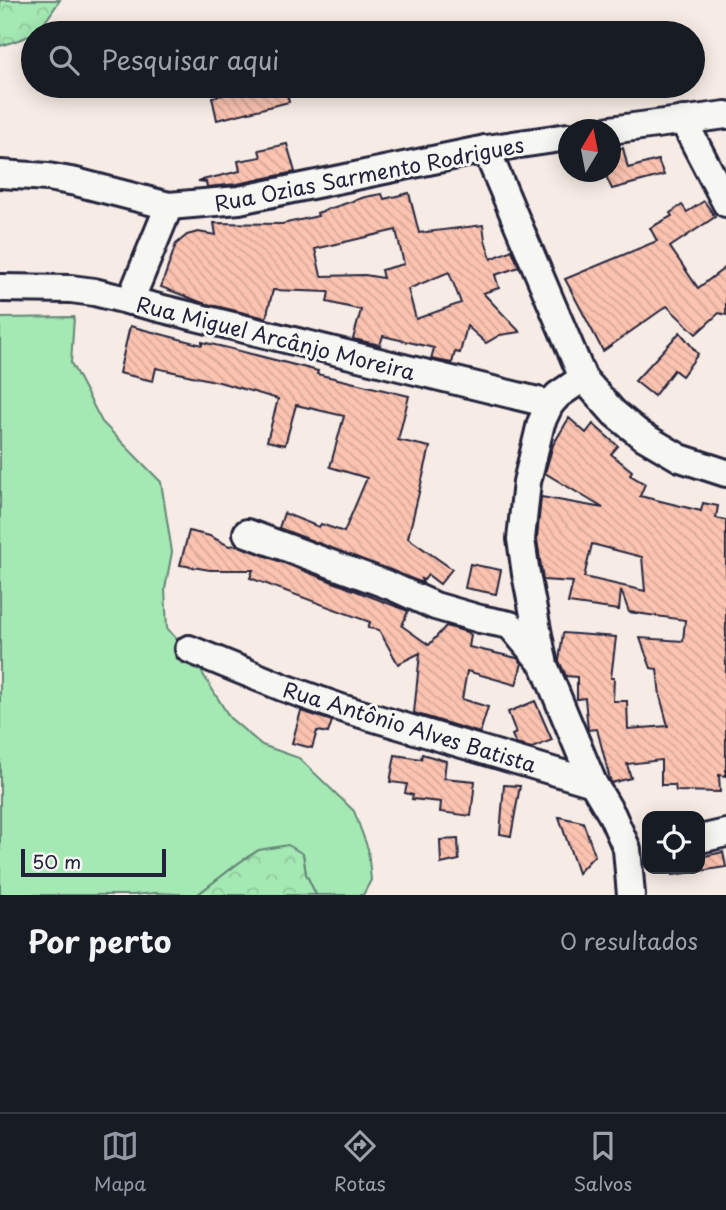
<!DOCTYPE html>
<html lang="pt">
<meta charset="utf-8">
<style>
:root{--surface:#171b24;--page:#20242c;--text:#f1f3f6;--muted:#9ea1a6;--line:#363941;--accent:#9495a2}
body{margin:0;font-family:"Playpen Sans",sans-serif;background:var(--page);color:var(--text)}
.controls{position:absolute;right:21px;bottom:21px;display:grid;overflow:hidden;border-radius:14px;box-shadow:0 4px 18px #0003}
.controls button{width:63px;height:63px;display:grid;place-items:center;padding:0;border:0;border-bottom:2px solid var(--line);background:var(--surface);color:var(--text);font:35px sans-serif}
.compass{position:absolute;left:558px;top:119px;width:63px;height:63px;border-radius:50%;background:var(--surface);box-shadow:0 4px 18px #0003;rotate:10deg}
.scale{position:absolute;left:21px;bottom:18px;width:145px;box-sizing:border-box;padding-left:7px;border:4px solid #22223b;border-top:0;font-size:19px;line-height:24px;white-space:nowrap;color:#22223b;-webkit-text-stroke:5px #f6f6f2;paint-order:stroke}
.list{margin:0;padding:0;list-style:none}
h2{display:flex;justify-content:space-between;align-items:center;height:91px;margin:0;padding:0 28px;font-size:30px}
h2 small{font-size:23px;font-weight:400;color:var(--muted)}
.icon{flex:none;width:38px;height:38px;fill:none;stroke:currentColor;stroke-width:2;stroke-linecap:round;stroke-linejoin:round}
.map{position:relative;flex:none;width:726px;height:895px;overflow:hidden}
.search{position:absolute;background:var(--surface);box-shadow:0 4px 18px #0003;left:21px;right:21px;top:21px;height:77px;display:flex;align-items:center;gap:18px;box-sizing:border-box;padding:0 24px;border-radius:38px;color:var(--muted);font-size:26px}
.sheet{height:217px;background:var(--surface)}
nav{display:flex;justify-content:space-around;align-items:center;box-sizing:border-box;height:98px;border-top:2px solid var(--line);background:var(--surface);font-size:19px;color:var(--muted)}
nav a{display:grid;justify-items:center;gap:4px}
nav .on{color:var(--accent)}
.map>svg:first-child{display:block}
.green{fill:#a4e8b3;stroke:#638577;stroke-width:2}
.forest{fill:url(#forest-crowns);stroke:#638577;stroke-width:2}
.building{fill:url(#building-back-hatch);stroke:#22223b;stroke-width:2;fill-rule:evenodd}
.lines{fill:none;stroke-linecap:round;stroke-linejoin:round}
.minor-casing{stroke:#22223b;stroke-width:32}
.minor{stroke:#f6f6f2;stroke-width:26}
.labels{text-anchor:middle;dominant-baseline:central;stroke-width:6;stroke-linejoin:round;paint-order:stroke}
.street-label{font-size:21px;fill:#22223b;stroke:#f6f6f2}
</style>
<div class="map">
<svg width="726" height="895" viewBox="0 0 726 895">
<defs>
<pattern id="forest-crowns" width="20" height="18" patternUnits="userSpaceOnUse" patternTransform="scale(1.75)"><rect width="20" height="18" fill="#a4e8b3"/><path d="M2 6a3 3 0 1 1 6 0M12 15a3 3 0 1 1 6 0" fill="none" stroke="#8dc79b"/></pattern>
<pattern id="building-back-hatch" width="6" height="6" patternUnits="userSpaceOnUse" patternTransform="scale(1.75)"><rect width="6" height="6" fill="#fbc3b0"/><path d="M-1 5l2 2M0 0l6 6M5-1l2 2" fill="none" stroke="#d7a798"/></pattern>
</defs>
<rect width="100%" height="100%" fill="#f7ece5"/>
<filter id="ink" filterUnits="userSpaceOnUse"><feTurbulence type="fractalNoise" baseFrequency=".0143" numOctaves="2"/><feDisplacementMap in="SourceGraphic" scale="14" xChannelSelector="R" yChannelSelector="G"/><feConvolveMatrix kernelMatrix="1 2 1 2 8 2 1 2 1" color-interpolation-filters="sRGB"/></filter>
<g filter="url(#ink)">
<polygon class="green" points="74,317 71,363 102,422 161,482 172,552 165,589 167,628 193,658 230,718 262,745 299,758 354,811 368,849 371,880 363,895 316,895 306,874 303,854 259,850 240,862 197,895 156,893 133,895 0,895 0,318"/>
<g class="forest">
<path d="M0,0h60c-24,35 -18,33 -60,46z"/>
<polygon points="288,845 303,854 306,874 316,895 197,895 240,862 259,850"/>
</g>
<g class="building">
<polygon points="248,86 285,86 289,102 217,120 212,97 223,95 222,92"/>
<polygon points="287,144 295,172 237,184 207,187 206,182 198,181 240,171 238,161 261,157 259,150"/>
<polygon points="623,148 628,168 658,160 664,175 612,189 604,172 611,172 611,149"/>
<path d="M409,193l10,40 64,-8 2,15 6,19 21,-9 7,17 -24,8 4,13 -16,5 37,39 -20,3 -14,8 -19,-17 -7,27 -5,-1 -3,11 -21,-4 3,-11 -51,-12 -3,9 -27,-6 8,-29 -34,-8 2,-10 -56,-2 -7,28 -63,-15 -42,-16 15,-43 11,-9 11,-3 18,3 -2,-12 68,1 36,-8 -1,-3 48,-16 17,-3 2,5zM396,230l8,34 -23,6 2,8 -18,-3 -44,1 -6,-27zM449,272l12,31 -45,16 -8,-30z"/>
<polygon points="704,201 715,217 670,247 698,288 726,267 726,315 719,313 696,334 667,306 603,351 565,279 657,241 650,228 672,216 670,213 682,205 687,212"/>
<polygon points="130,326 202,345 202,342 228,348 318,371 317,374 409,396 398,440 430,447 408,538 452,569 440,584 428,575 424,580 421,579 423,583 279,528 284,513 319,527 321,524 344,532 367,478 330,467 344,416 296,405 285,445 267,441 278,399 219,382 156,368 153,381 119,373"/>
<polygon points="680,332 698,354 682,376 674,370 654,396 635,381"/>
<path d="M569,418l17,15 7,-9 25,22 -7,8 21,17 -2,4 15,9 -5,12 61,15 2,-8 15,3 -2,12 10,2v256l-7,-1 1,17 -44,-1 -1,-6h-14v-25l-34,4 4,14 -20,5 -14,-54 -9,1 -3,-32 -8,1v-22l-11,-1 -7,-15 4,-28 53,4 -5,41h3l-1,23h14l1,28 40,-3 -8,-30 -3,-27 -6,-1 -11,-30 43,3 2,-21 -56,-8 -8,-22 -2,20 -51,-7 5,-21 -30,-2 -6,-41 4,-42 62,11 -58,-35 8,-28zM592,544l50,13 3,34 -61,-14z"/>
<polygon points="189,531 210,536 229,546 237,545 408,611 402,626 429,645 446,626 467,632 471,635 469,647 517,658 522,663 516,685 467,671 462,699 488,707 480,733 414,713 420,653 398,664 379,630 368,628 370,622 250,578 253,570 210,570 180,565"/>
<polygon points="470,564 501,570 496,594 465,588"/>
<polygon points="535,701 552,740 532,748 516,744 512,735 516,733 508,712"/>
<polygon points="301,711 332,721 328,733 317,731 312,748 292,743"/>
<polygon points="422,754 446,761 444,778 475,781 471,816 440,812 441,802 412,799 413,795 405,793 407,784 390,782 395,755 421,759"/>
<polygon points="504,785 520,786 511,836 500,834"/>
<polygon points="559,817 583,822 595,855 578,873"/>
<polygon points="458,839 459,860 441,864 440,840"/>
<polygon points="723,852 726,867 673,875 672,869 700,869 700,857"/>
</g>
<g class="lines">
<g class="minor-casing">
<g id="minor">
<polyline points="683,120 726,203"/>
<polyline points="610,130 726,115"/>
<polyline points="486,149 583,378 614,413 641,435 680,458 726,473"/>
<polyline points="0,174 48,177 76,182 169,206 239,200 486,149 568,137"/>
<polyline points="0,288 71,289 94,292 550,404"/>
<polyline points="130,301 169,206"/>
<polyline points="583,378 558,395 550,404 541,423 527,482 521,539 526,574 544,665 593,783 612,815 627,849 631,895"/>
<polyline points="247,533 391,586 435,606 480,619 510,625 543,664"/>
<polyline points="189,649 282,687 341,708 593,783"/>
<polyline points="700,839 726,833"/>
</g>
</g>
<use href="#minor" class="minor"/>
</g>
</g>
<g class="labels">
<g class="street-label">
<text transform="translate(369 173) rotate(-11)">Rua Ozias Sarmento Rodrigues</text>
<text transform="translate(276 337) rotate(14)">Rua Miguel Arcânjo Moreira</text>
<text transform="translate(410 726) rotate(17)">Rua Antônio Alves Batista</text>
</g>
</g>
</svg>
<div class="controls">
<button><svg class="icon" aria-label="locate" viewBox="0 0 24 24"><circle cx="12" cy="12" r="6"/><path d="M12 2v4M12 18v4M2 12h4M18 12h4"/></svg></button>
</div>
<svg class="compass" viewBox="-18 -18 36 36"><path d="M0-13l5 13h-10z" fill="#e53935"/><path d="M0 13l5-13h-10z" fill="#9ea1a6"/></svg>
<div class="scale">50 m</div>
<div class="search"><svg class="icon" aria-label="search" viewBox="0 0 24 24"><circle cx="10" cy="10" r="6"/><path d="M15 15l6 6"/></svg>Pesquisar aqui</div>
</div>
<section class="sheet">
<h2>Por perto<small>0 resultados</small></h2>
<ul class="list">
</ul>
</section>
<nav>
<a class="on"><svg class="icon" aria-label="map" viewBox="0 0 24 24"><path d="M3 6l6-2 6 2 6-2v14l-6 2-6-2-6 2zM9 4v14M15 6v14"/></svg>Mapa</a>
<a><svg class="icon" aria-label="directions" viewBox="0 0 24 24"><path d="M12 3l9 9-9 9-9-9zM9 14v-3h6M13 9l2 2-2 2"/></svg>Rotas</a>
<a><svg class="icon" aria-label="saved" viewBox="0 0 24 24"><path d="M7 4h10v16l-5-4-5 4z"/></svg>Salvos</a>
</nav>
